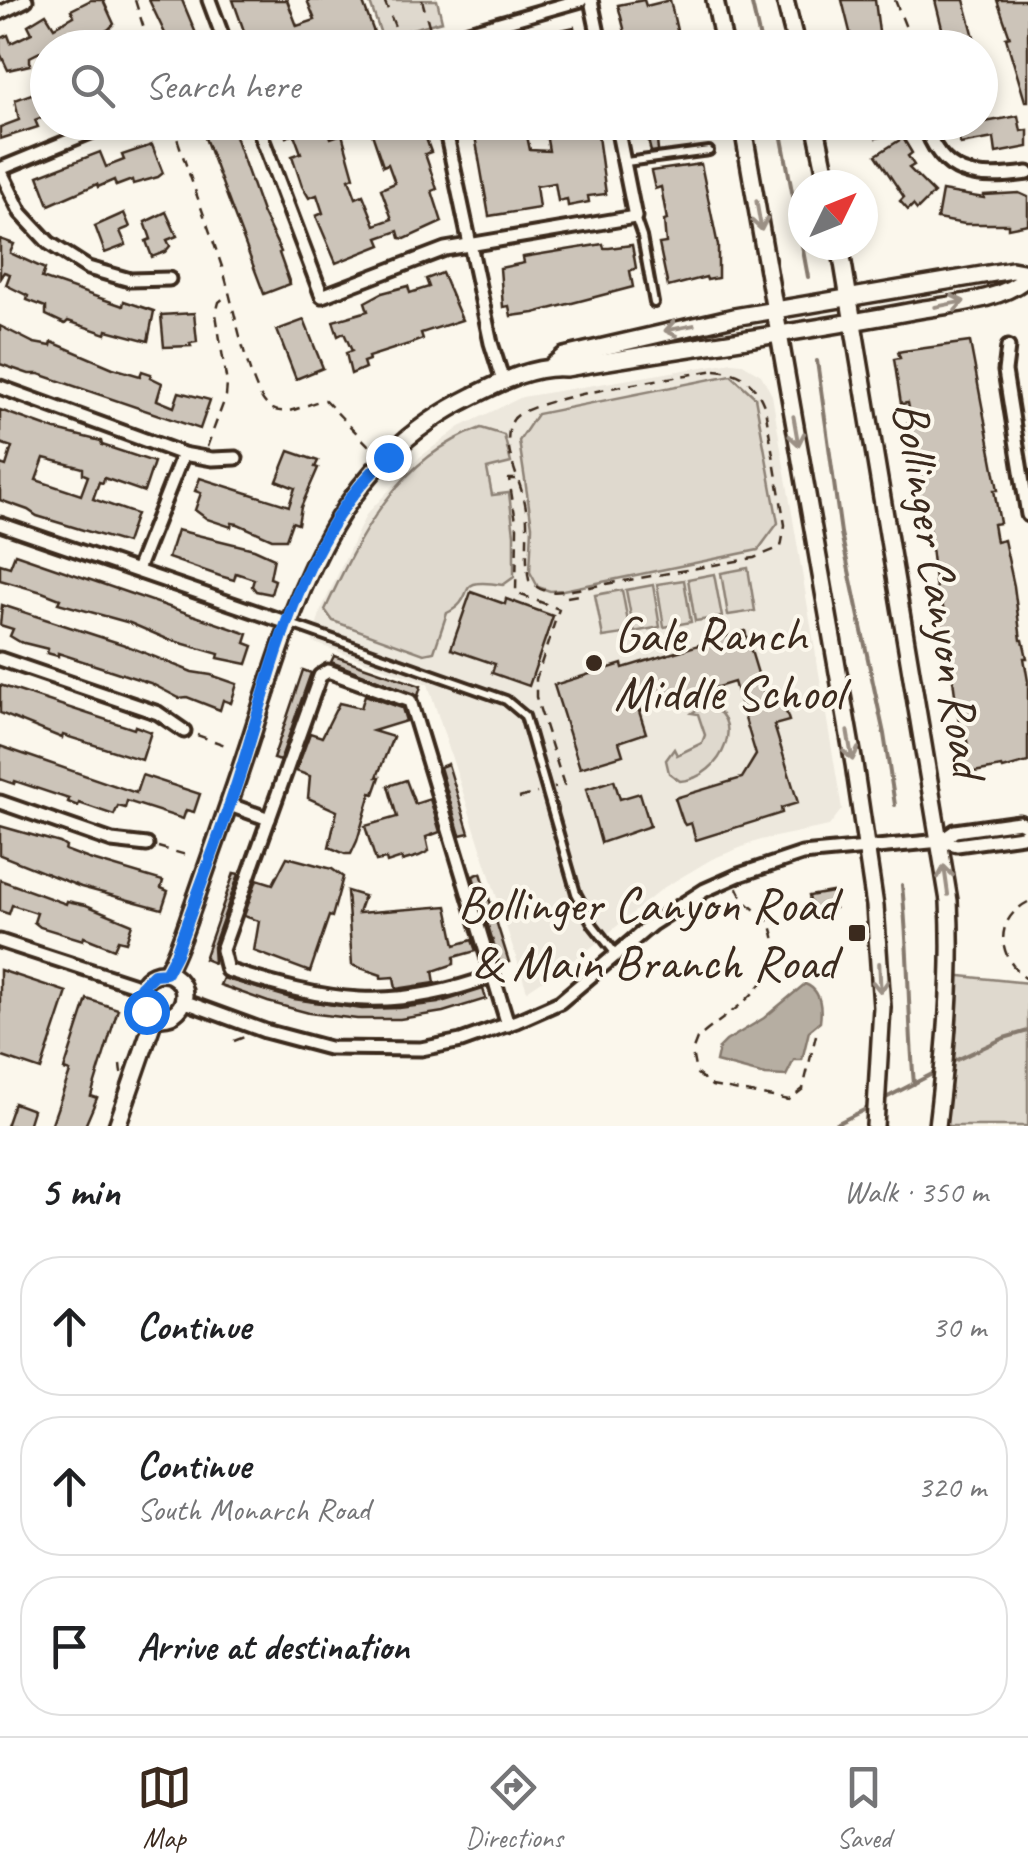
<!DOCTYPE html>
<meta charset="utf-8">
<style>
:root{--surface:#fff;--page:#f2f2f2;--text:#202124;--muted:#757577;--line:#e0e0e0;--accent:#3b2a1e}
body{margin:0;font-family:Caveat,sans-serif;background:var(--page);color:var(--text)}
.compass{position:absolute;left:788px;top:170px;width:90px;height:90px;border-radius:50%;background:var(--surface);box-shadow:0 5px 15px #0003;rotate:47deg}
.stop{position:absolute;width:30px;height:30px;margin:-22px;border:8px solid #1a73e8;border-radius:50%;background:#fff}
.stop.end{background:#1a73e8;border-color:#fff;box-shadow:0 2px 10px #0008}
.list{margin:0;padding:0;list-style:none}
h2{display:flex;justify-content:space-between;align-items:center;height:130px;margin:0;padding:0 40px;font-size:42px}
h2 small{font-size:32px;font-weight:400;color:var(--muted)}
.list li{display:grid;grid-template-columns:65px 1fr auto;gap:30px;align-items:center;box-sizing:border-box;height:140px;margin:0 20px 20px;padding:0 20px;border:2px solid var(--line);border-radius:40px}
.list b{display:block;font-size:38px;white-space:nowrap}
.list p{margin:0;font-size:32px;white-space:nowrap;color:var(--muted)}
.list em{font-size:32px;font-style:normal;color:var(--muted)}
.icon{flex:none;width:55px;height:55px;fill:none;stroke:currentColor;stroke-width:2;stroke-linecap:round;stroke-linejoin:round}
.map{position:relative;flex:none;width:1028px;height:1126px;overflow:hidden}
.search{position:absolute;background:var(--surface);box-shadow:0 5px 15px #0003;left:30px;right:30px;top:30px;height:110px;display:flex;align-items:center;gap:25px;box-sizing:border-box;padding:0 35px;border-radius:55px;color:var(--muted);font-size:38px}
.sheet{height:610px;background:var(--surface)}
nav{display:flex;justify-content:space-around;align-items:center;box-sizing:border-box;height:140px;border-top:2px solid var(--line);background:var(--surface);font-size:28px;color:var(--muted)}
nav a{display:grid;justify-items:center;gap:5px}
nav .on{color:var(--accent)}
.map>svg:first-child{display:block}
.built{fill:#ede8dd}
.green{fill:#dfd9ce;stroke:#8d8276;stroke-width:2.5}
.water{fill:#b6aea2;stroke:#85796d;stroke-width:2.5}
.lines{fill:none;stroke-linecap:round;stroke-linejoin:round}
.stream{stroke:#85796d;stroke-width:4}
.building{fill:#ccc4b9;stroke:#3b2a1e;stroke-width:2.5;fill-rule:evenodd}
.lane-casing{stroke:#3b2a1e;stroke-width:14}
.street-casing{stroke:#3b2a1e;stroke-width:19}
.secondary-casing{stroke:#3b2a1e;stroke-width:22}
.path{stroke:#3b2a1e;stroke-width:2.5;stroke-dasharray:10 8;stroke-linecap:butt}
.lane{stroke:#fbf7ec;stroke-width:6}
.street{stroke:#fbf7ec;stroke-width:11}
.secondary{stroke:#fbf7ec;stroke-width:15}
.oneway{stroke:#9b9085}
.route{stroke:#1a73e8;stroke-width:12}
.poi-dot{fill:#3b2a1e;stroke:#fbf7ec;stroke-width:4}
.labels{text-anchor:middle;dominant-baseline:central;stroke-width:8;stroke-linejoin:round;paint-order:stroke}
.street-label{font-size:50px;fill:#3b2a1e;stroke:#fbf7ec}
.poi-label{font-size:50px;fill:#3b2a1e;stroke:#fbf7ec;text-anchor:start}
</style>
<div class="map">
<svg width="1028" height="1126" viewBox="0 0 1028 1126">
<rect width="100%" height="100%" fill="#fbf7ec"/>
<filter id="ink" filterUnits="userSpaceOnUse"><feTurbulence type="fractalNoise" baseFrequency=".01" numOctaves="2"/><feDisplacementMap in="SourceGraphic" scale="20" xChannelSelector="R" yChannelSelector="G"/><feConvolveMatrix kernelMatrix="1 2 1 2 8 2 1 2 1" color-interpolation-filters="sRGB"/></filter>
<g filter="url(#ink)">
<polygon class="built" points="732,362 741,363 761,375 772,395 842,809 829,826 760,840 712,859 663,888 587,951 527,991 428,684 312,642 321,610 366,515 420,457 460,427 522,397"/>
<g class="green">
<polygon points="369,0 437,0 442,21 382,37"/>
<polygon points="731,375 755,397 778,523 758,550 563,590 550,591 538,587 530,572 532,526 519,441 537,414"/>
<path d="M481,428l23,7 7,28 -24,6 5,26 17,-2 5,41v43l-11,8c-53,-9 -23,12 -56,28l-13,39 -10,2 -91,-33 -8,-11c35,-75 72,-152 156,-182z"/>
<polygon points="748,568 755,611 728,615 721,573"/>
<polygon points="714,574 722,617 695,621 688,579"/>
<polygon points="684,580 691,622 664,627 657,584"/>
<polygon points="653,585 660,627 634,632 626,590"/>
<polygon points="622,590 630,633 603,637 595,595"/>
<path d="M703,705c46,8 21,73 -23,76l-11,-8 -3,-13 8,-11 3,6 25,-12 3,-8 -7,-21 -6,-1z"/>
<polygon points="951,975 1028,983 1028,1126 937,1126"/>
</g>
<path class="water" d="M805,984c16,6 17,23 15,38l-11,9 -7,29h-8l-8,16 -21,-1 -49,-13 3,-14 7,-7 38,-23z"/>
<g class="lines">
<g class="stream">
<polyline points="751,0 762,48"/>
<polyline points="779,122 808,277"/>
<polyline points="817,361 841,533 884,734 895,805"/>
<path d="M902,885c7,67 6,133 12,199"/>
<polyline points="950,1063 1004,1038 1028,1031"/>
<polyline points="880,1101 938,1071"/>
<polyline points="832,1126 872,1106"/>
</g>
</g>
<g class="building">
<polygon points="91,0 103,0 114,24 109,29 98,35 96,32 83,36 67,45 64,40 30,57 30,65 8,70 0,53 0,39 8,35 11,43 32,33 28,25 46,14 54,27 74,16 71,10"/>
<polygon points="149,0 182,0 202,48 172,48"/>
<polygon points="233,0 287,0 297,26 315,20 307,0 362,0 375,35 340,48 250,48"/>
<polygon points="644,0 646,6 670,0 681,48 629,48 618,5"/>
<polygon points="842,0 875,0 881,48 854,48"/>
<polygon points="935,0 964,0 977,48 947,48"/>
<polygon points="997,0 1028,0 1028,101 1025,101 1006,38 1010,37"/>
<polygon points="574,27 577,42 556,48 528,48 526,38"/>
<polygon points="34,93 45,116 35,120 38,127 0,139 0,127 19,120 15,100"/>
<polygon points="1018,116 1021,131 1028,130 1028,147 996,153 994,138 960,144 956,122 985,122"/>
<polygon points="199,122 230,122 262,212 281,252 279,253 290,284 264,294"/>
<polygon points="281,122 325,122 331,138 342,134 354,177 349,179 356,198 363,195 375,225 392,219 381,189 395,183 388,164 383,166 368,122 420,122 431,152 425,154 437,189 432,191 442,222 405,239 400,238 398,231 378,238 381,245 336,263 316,216 323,213 317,195 309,198 302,186 292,156 301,153 294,134 286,137"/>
<polygon points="493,122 524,122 530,150 549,151 544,122 596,122 606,194 588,196 589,202 568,206 567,199 558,201 555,183 536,186 539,208 489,216 475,136 479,135 477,126"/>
<polygon points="666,122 695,122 697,134 657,140 658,151 651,152 645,127"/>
<polygon points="872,122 899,122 901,132 876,138"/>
<polygon points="903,138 912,153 908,156 914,165 909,168 934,193 917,210 913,205 908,210 900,201 904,197 876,155"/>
<polygon points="152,145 163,173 158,177 133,184 132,180 116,186 114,180 98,187 97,184 49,205 38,176 100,152 106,167 124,160 122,155"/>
<polygon points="701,164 718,246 718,278 707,280 706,277 668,287 659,244 666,243 664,221 667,220 661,187 655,189 651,171"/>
<polygon points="942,191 984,198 984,195 1019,193 1028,197 1028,224 1008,228 1008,224 965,224 937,219"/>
<polygon points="166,212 177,236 167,240 170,246 165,252 152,257 146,241 151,239 145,222"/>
<polygon points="124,213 130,227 120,231 126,245 105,253 95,226"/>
<polygon points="0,239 14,244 10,253 45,269 42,278 123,306 124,301 154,311 148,341 107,330 106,334 68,321 65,324 46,315 46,307 27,300 28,296 6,285 10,274 4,272 0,278"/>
<polygon points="603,244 604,248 609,248 632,245 636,268 630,271 633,287 534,313 511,316 509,306 503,307 500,268 524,263 523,257"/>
<polygon points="442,273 462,320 421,333 423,339 409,344 368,357 369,360 363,362 365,368 351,374 346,353 352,351 344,333 338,336 333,321 368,311 365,302 382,293 408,286 410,293 429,287 426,279"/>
<polygon points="194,313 197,342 190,343 191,346 164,347 161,315"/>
<polygon points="304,320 323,368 296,379 277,330"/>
<polygon points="0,326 34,343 51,346 52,342 113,368 140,376 142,371 151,374 150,377 162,383 157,400 174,407 179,392 210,400 200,429 39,374 29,374 0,364"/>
<polygon points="970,342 998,490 994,490 1000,523 993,524 996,542 1004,540 1014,586 1021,640 1023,640 1027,658 1024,658 1028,681 1028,762 1003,769 1002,767 968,773 964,752 969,751 965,731 960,731 951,665 946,666 941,618 945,618 941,597 937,598 929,530 924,531 906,424 912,423 908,403 901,404 894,359 900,358 898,352 903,351"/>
<path d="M0,410l56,20 45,11 1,4 52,17 -10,30 -40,-14 -1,5 -4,-1 -6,17 43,15 -10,29 -89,-27 -9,-6 -28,-10v-36l6,2 6,-19 -12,-4zM44,458l39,10v6l5,2 -7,19 -45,-15z"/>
<polygon points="289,451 318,461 315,467 318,468 301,507 298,524 292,522 286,539 272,539 238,524 232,523 231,527 207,519 195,510 201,493 195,491 200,478 289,506 295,488 277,481"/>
<polygon points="177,530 254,549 274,558 270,578 275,580 271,594 256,591 252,586 254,579 236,573 234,580 220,576 168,558"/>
<polygon points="15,554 248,634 245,643 253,646 247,664 218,658 219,654 167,639 130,623 58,603 60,599 42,592 0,580 0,564 10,567"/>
<polygon points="471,592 505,604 506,599 553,616 529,686 492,673 495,664 451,649"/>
<polygon points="2,605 125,645 192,672 211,675 237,684 231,703 223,700 220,710 187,697 179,698 150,683 58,653 58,656 47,653 48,649 20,642 10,636 13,629 0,625"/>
<polygon points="745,631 763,690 765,694 779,689 789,721 774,725 798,803 781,808 782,813 696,840 691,823 685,825 683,822 675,798 742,778 756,755 734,682 639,711 646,733 619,742 623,755 580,768 554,685 622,664 623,668"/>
<polygon points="334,656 421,686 418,696 331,662"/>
<polygon points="303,670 311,673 280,761 273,759"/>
<polygon points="0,685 134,729 135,726 151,732 142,760 63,735 62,738 0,713"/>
<polygon points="365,695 402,708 406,721 373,731 393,737 377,777 380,777 374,794 371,793 357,841 351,854 345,854 329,847 337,811 308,798 310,776 296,771 310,733 322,737 339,703 361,708"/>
<polygon points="0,746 136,793 142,775 200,794 194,812 186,810 183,819 127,801 125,808 118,806 114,815 79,803 78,806 68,802 69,799 15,781 14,784 0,779"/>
<polygon points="448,764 469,833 460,835 440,767"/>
<polygon points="406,780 415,804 430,799 440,832 426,837 429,851 419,856 402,861 402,858 387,863 386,859 376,861 365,826 397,817 388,786"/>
<polygon points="614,780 620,799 640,793 650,826 601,843 586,789"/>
<polygon points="0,826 60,843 66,847 65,850 89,859 163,881 161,888 168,891 162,909 81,887 0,855"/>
<polygon points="287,857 332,869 343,877 332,917 329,916 310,972 254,951 259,921 244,916 257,879 273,884"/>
<polygon points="234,873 239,874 213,947 214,963 204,959"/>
<polygon points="481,873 509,962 500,965 473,876"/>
<polygon points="0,880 66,904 67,901 86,905 132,924 126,942 118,940 114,949 84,937 83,940 40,927 34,922 37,913 12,905 9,914 0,911"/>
<polygon points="347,891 364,896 358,913 447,906 455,945 472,940 476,951 454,957 454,964 433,971 435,983 396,989 394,977 381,978 381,975 352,965"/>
<polygon points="832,892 835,908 812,912 809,896"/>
<polygon points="0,970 67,992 41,1070 0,1056"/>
<polygon points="223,978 294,999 362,1009 399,1008 438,1003 483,989 486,999 443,1012 400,1019 357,1019 309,1013 268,1002 220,985"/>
<polygon points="87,999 118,1009 91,1096 97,1098 85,1126 51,1126 70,1072 64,1070"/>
<polygon points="14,1103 33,1110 28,1126 6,1126"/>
</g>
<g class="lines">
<g class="lane-casing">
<g id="lane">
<polyline points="626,162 709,151"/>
<polyline points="635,217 642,237 654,303"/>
<polyline points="291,624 506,700 525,716 576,893 593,925 615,953"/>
</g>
</g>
<g class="street-casing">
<g id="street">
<polyline points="209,0 227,48"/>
<polyline points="591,0 601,48"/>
<polyline points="0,13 26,0"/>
<polyline points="412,48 581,0"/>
<polyline points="256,122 322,296 445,249 635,217 616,122"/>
<polyline points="444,122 491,343 503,381"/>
<path d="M924,122c17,56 52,58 104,51"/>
<polyline points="0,169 115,122"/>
<polyline points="0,170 21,213 49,243 88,268 130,280 169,279"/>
<polyline points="1008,347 1005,371 1028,515"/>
<polyline points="0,387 183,454 212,459 236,458"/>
<polyline points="0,524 288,623"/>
<polyline points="137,570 183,454"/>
<polyline points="0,659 158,713 184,731"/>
<polyline points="0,802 112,841 147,845"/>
<polyline points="230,805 269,819"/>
<polyline points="941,841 955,831 1019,822 1028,826"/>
<polyline points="0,941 141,987"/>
<path d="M493,976c-102,37 -165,26 -266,-6l-5,-20 98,-274 8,-5 82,30 98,324"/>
<polyline points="183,1001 265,1031 329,1048 421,1049 461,1041 517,1021 560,1002 652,924 705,890 739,875 802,854 941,841 957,845 1022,836 1028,832"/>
</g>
</g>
<g class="secondary-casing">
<g id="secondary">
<polyline points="715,0 725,48"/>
<polyline points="785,0 797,48"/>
<polyline points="742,122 854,764 875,906 882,1007 875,1126"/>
<polyline points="815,122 828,185"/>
<path d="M840,245l109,656c4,76 -3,150 -12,225"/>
<polyline points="551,367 564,356 734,317 1012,270 1028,273"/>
<circle cx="162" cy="995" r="22"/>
<path d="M166,973c14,-24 21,-52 31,-78 20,-58 41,-115 59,-173 44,-135 79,-258 217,-326 28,-14 61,-31 93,-28 116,-20 232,-35 347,-57 36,-7 87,-9 115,-34"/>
<polyline points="117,1126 155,1016"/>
</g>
</g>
<g class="path">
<polyline points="135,0 150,48"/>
<polyline points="384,0 401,41"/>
<polyline points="422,0 430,29"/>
<polyline points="895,0 914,48"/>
<path d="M172,122c15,49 34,97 50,145 10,30 26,120 45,138 17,16 40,-3 58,-5l46,48"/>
<path d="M715,370c27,2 40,12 50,38l20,117 -4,22 -27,11 -176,31c-20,3 -35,7 -49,-9 -5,-25 1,-52 -4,-77 -5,-24 -26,-60 -12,-83 13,-23 169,-43 202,-50z"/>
<polyline points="207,447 226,396 227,384 216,314 219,302 229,294"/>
<polyline points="516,479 509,479 517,527 516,593 559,609 536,679 536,697 564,785 554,788"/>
<polyline points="567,597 579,595 578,589"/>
<polyline points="197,735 228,746"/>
<polyline points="519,798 537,793"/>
<polyline points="158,847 190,856"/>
<path d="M737,888c9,22 29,24 35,41 18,53 -44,82 -75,110l-5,13 4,21 16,13 77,14 14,-11 13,-54"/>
<path d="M1028,902c-36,19 -30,57 0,78"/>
<polyline points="234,1041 247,1036"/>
<polyline points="120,1064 121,1073"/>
</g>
<use href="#lane" class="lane"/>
<use href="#street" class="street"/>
<use href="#secondary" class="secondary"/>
</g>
<defs><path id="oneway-shaft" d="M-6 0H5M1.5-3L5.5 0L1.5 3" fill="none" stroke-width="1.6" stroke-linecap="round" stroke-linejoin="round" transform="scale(2.5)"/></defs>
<g class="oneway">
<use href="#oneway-shaft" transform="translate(759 216) rotate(80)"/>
<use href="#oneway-shaft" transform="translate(950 304) rotate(-11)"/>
<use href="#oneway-shaft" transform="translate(679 328) rotate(169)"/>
<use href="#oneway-shaft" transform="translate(796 431) rotate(80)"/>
<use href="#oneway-shaft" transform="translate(850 746) rotate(80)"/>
<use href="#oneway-shaft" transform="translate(946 880) rotate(-98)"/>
<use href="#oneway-shaft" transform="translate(880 978) rotate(87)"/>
</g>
</g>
<g class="lines" filter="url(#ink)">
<path class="route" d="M146,1011l-5,-9v-15l13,-13 12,-1 10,-19c20,-58 43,-115 62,-174 35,-110 60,-243 150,-323"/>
</g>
<g class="poi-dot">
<circle cx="594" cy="663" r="10"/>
<rect x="847" y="923" width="20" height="20" rx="5"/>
</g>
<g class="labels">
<g class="street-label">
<text transform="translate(940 589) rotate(81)">Bollinger Canyon Road</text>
</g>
<g class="poi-label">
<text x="614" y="634">Gale Ranch<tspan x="614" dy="58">Middle School</tspan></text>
<text x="837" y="904" text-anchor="end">Bollinger Canyon Road<tspan x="837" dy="58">&amp; Main Branch Road</tspan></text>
</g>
</g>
</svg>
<svg class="compass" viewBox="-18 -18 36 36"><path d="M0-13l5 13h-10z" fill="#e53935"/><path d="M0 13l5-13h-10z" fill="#757577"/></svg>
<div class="stop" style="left:146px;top:1011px"></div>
<div class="stop end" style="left:388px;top:457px"></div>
<div class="search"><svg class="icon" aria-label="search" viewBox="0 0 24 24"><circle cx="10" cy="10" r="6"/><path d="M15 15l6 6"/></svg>Search here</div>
</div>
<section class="sheet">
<h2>5 min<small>Walk · 350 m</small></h2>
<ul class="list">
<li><svg class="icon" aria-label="ahead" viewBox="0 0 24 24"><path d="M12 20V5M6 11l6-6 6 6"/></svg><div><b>Continue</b></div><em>30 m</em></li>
<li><svg class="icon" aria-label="ahead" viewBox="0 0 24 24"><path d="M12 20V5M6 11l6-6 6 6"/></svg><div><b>Continue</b><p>South Monarch Road</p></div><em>320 m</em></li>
<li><svg class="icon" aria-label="arrive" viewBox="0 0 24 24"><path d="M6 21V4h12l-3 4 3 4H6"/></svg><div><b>Arrive at destination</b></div></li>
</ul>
</section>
<nav>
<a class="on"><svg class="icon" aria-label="map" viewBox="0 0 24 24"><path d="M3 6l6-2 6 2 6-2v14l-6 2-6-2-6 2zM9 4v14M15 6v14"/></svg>Map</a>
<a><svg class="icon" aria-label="directions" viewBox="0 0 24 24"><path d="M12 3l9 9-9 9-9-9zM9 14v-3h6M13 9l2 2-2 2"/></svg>Directions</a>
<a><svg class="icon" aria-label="saved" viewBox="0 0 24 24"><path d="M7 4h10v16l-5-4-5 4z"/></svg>Saved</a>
</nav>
